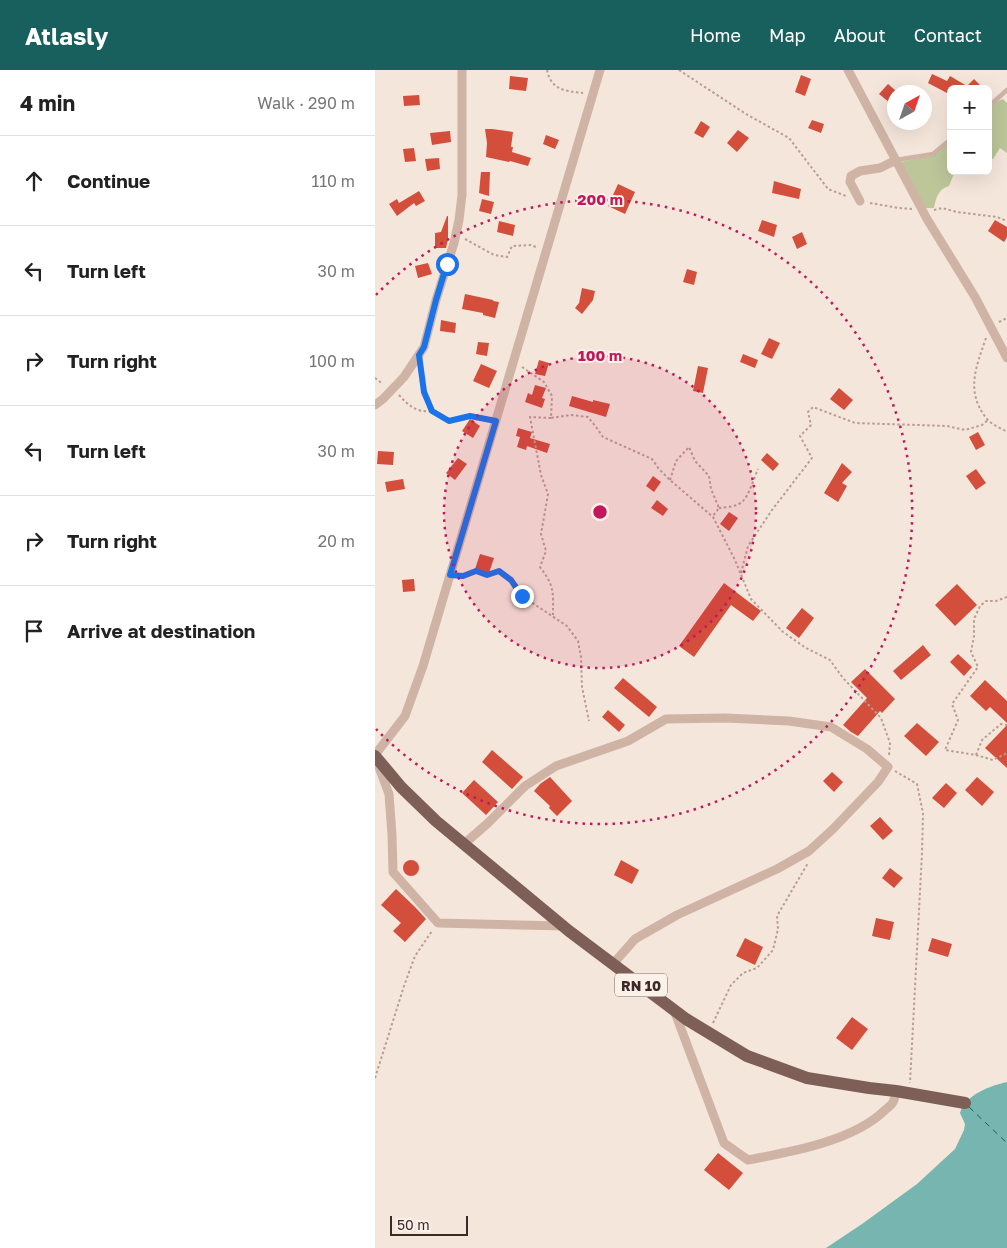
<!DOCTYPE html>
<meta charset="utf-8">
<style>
:root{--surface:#fff;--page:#f6f6f6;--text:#222;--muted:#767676;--line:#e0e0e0;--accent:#18605d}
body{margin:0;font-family:"Golos Text",sans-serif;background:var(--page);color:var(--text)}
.controls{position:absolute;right:15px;top:15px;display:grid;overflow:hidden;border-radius:8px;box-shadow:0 5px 20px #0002}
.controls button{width:45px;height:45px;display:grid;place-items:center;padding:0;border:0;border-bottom:1px solid var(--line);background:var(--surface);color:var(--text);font:25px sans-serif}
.compass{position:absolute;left:512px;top:15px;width:45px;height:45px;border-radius:50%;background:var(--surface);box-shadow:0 5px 20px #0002;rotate:40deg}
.scale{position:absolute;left:15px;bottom:12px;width:78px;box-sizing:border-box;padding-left:5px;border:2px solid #3a2b28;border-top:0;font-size:14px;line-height:18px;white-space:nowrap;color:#3a2b28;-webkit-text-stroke:4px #fcf1e9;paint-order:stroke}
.stop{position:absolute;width:15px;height:15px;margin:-11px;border:4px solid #1a73e8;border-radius:50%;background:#fff}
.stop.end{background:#1a73e8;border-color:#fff;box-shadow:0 1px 5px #0008}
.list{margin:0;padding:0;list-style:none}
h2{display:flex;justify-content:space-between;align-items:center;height:65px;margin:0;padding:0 20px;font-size:21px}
h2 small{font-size:16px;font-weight:400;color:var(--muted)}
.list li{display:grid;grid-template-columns:32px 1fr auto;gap:15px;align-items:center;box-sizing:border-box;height:90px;padding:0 20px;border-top:1px solid var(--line)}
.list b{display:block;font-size:19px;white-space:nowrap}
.list em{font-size:16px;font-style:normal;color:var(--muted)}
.icon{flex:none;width:28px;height:28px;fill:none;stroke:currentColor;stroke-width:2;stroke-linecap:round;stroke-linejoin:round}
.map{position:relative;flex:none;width:632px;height:1178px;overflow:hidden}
header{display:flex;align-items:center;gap:30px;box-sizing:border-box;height:70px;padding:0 25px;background:var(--accent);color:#fff}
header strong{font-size:24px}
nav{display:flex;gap:28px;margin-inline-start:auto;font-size:18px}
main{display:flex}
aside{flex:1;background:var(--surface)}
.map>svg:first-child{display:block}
.green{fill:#bcc699}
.water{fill:#77b5b1}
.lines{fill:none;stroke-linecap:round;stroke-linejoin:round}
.ferry{stroke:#18605d;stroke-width:1;stroke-dasharray:6 5;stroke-linecap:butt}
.building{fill:#d34e3b}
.path{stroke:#bb9d90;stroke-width:2;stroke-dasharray:2.5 2.5;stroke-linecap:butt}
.lane{stroke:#cfb4a6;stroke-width:4.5}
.street{stroke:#cfb4a6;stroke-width:9}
.primary{stroke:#7d5f57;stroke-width:12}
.route{stroke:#1a73e8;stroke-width:6}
.ring{fill:none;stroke:#c2185b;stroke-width:2.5;stroke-dasharray:2.5 5}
.labels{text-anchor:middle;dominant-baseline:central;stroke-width:4;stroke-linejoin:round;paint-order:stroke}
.shield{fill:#fcf1e9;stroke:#746662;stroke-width:1}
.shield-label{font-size:14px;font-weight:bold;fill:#3a2b28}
.centre{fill:#c2185b;stroke:#fcf1e9;stroke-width:2.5}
.ring-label{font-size:15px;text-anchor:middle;font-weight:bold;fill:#c2185b;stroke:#fcf1e9;stroke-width:4;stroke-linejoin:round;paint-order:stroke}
</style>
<header>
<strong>Atlasly</strong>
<nav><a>Home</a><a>Map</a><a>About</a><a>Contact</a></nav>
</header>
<main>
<aside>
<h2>4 min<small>Walk · 290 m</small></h2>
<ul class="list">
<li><svg class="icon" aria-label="ahead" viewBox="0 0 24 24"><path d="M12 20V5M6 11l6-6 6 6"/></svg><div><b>Continue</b></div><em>110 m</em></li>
<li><svg class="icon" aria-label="left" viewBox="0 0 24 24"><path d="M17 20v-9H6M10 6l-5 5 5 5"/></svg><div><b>Turn left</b></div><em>30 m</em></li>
<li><svg class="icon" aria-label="right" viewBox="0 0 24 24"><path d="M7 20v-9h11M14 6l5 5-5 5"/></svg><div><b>Turn right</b></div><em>100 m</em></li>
<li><svg class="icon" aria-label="left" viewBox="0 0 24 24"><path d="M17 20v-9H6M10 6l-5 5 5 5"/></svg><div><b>Turn left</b></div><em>30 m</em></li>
<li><svg class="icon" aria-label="right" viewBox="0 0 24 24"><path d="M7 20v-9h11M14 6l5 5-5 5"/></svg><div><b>Turn right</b></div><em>20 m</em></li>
<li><svg class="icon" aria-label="arrive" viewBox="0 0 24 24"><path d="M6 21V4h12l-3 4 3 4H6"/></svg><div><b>Arrive at destination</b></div></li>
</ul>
</aside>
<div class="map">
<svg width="632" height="1178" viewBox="0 0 632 1178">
<rect width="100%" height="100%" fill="#f5e6db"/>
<g class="green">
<polygon points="628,29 632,33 632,83 625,78 618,89 613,90 613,39 623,31"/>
<path d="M576,71v30h6l-4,5 -4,10c-11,3 -13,12 -15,22h-11l-23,-46 33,-7z"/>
</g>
<path class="water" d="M632,1012v166h-181l36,-24 55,-40 38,-35 9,-19 1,-6 -5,-11c6,-19 30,-27 47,-31z"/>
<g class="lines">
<polyline class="ferry" points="594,1037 632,1073"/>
</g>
<g class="building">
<polygon points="557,4 572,11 575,6 592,16 599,9 609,19 575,19 572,23 553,13"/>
<polygon points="426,5 436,9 430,26 420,22"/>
<polygon points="135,6 153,8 151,21 134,19"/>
<polygon points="513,14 520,20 520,37 504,24"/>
<polygon points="44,25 45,35 29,36 28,26"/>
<polygon points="437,50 449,54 446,63 433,58"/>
<polygon points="326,51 335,57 328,68 319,63"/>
<polygon points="110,59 117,59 138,62 136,77 138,77 137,82 156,88 153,96 135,91 134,92 111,87 112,73"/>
<polygon points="363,60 374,68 362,82 352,73"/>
<polygon points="75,61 76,72 57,75 55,63"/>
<polygon points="171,65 184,70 180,79 168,74"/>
<polygon points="39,78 41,91 30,92 28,79"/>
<polygon points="64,88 65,99 52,101 50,89"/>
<polygon points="106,102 115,102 114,126 104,123"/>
<polygon points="399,111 426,119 424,129 397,123"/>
<polygon points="243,114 260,122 250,144 233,136"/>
<polygon points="44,121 50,131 41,136 39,133 22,146 14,134 22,129 24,133"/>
<polygon points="107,129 119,132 116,144 104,141"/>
<polygon points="72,146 73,146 73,169 71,178 60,178 60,163 66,162"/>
<polygon points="387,150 402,155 399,167 383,161"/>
<polygon points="620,150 632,157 632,167 629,172 613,161"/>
<polygon points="124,151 140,155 138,166 122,162"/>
<polygon points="427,162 432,174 422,179 417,167"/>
<polygon points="53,193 57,204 43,208 40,196"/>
<polygon points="312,199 322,202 319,215 308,212"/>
<polygon points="207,218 220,221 218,230 207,244 200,238 204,233"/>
<polygon points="90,224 118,230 118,231 124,232 120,248 108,245 108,243 87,239"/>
<polygon points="66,250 81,253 80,263 65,261"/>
<polygon points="394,268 405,273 397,289 386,284"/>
<polygon points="103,272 114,273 112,286 101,284"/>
<polygon points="368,284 383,290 380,298 365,292"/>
<polygon points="164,290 174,293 170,306 160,304"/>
<polygon points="106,294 122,301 114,318 98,311"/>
<polygon points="323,296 333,298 328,323 318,321"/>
<polygon points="160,315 171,318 167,328 170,329 167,338 150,332 153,323 157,325"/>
<polygon points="464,318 478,330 469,340 455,329"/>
<polygon points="197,326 218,332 218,330 235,334 231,347 194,336"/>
<polygon points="95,349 105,356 98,368 87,361"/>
<polygon points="143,358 157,362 155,368 175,374 172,383 152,376 151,380 142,377 145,367 141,366"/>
<polygon points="603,362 610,375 601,380 594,367"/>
<polygon points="3,381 19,382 18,395 2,394"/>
<polygon points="392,383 404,394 398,401 386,390"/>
<polygon points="83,388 92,394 80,410 71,403"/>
<polygon points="467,393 477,402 467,413 472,416 463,432 449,423"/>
<polygon points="601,399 611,413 601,420 591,406"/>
<polygon points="278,406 286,412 279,422 271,416"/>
<polygon points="28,409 30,419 12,422 10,412"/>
<polygon points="282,430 293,439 288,446 276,438"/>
<polygon points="354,442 363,448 354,461 345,454"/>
<polygon points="105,484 119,488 114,503 100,499"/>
<polygon points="39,509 40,521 28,522 27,510"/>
<polygon points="349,513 386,541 378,551 356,535 319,587 304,576"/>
<polygon points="582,514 602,535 580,556 560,535"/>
<polygon points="427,538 439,548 424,568 411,558"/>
<polygon points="548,575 556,585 526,610 518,601"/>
<polygon points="583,584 597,597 589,606 575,592"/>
<polygon points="490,599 520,629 507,643 505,641 483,666 476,662 468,655 492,628 476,612"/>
<polygon points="248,608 282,637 274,647 239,618"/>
<polygon points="610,610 632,631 632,653 615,637 611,641 595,626"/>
<polygon points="233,640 250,655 244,662 227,647"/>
<polygon points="542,653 564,672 551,686 529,666"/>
<polygon points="632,655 632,698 610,678"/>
<polygon points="117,680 148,707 137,719 107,692"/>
<polygon points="457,702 468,712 459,722 448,711"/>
<polygon points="175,707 197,731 182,746 174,738 175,736 159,721 165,714"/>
<polygon points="602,707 619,722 607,736 590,720"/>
<polygon points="99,710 123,732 111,745 87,723"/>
<polygon points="571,713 582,723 569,738 557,728"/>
<polygon points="505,747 518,761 508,770 495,756"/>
<polygon points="246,790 264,800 257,814 239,805"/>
<circle cx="36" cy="798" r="8"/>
<polygon points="515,798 528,808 519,818 507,808"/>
<polygon points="21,819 40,837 51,849 30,872 18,861 26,853 6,835"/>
<polygon points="501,848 519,852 515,870 497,866"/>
<polygon points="370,868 388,877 380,895 361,886"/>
<polygon points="557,868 577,874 573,887 553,881"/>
<polygon points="477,947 493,959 477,980 461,968"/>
<polygon points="343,1083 368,1103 354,1120 329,1100"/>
</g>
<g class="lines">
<g class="path">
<path d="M172,0c4,20 18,21 36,23"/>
<polyline points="304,0 371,44 414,68 453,119 471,126"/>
<polyline points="495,133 524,138 537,139"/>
<polyline points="559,140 567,138 582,142 622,147 632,151"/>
<polyline points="90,169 119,185 132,187 137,176 156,175 163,178"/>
<polyline points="624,252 632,248"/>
<path d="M611,268c-10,29 -21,54 1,81 5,6 14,9 20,13"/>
<polyline points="147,297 169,312 177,326 176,348 196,345 213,347 221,357 228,367 277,389 284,399 295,410 338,447 360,490 376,529 408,562 431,578 455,590 468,608 506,648 515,673 514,685"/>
<polyline points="45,300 49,322 57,341 74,351 95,346 110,349"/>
<polyline points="0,308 8,314"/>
<path d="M24,325c9,10 18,18 32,16"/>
<path d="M176,348l-21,-1 11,58 7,19 -7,40 5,17 -6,16c15,20 13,25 13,48"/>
<polyline points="295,410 301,391 314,377 320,391 334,406 336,419 344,438 338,446"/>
<path d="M344,438c7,-1 17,-1 23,-6 7,-6 12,-24 16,-33"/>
<polyline points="366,503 373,476 397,440 437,388 425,366 436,355 433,342 438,337 480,353 572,356 590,360 607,355 613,350"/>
<polyline points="83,506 88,506 101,501 112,505 124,501 136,510 147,526 192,556 203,571 206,587 207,617 214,651"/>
<polyline points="632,527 621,531 611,531 605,536 599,549 599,566 596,582 603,597 577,634 583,650 570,680 601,685 618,690 632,683"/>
<polyline points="601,685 607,670 626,654 632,655"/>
<polyline points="520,701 542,714 548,743 547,783 535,1013"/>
<polyline points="338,953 356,915 368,903 382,898 398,880 403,859 402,846 433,793"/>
<polyline points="0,1008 29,916 40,886 57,861"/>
</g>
<g class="lane">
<polyline points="613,37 632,20"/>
<polyline points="521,90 558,84 576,69"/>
</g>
<g class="street">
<polyline points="473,0 552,149 600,227 632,288"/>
<polyline points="485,131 475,112 476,106 485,101 505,98 521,90"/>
<polyline points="0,335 8,329 29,307 49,277 61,230 79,173 84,150 87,125 87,0"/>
<polyline points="0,685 30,646 48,596 225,0"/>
<polyline points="2,692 14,724 17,765 18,802 63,853 189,856"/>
<polyline points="89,774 113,753 150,716 181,696 253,671 291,649 350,648 414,651 456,657 492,679 513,697 503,712 458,759 434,781 402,799 302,845 260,869 238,894"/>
<path d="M299,940l50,133 24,17c42,-8 106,-19 137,-50 2,-2 7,-5 8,-8 2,-3 2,-8 3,-11"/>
</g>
<polyline class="primary" points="0,686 26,717 61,751 194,861 311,949 372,986 432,1008 494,1018 521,1021 590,1033"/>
</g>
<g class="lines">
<polyline class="route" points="72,194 61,230 49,277 44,285 49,322 57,341 74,351 95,346 121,351 75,505 88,506 101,501 112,505 124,501 136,510 147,526"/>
</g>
<circle cx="225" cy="442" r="156" fill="#c2185b" fill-opacity=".12"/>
<g class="ring">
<circle cx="225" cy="442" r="156"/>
<path d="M1 225A312 312 0 1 1 1 659"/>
</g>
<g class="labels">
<rect class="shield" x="240" y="903.5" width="52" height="23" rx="4"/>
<g class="shield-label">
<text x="266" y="915">RN 10</text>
</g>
</g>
<circle cx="225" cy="442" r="8" class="centre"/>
<g class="ring-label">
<text x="225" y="135">200 m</text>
<text x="225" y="291">100 m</text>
</g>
</svg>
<div class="controls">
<button>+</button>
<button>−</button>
</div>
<svg class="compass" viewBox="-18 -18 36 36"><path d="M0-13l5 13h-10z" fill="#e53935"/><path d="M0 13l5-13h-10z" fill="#767676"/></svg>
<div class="scale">50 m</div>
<div class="stop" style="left:72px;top:194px"></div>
<div class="stop end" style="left:147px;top:526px"></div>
</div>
</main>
